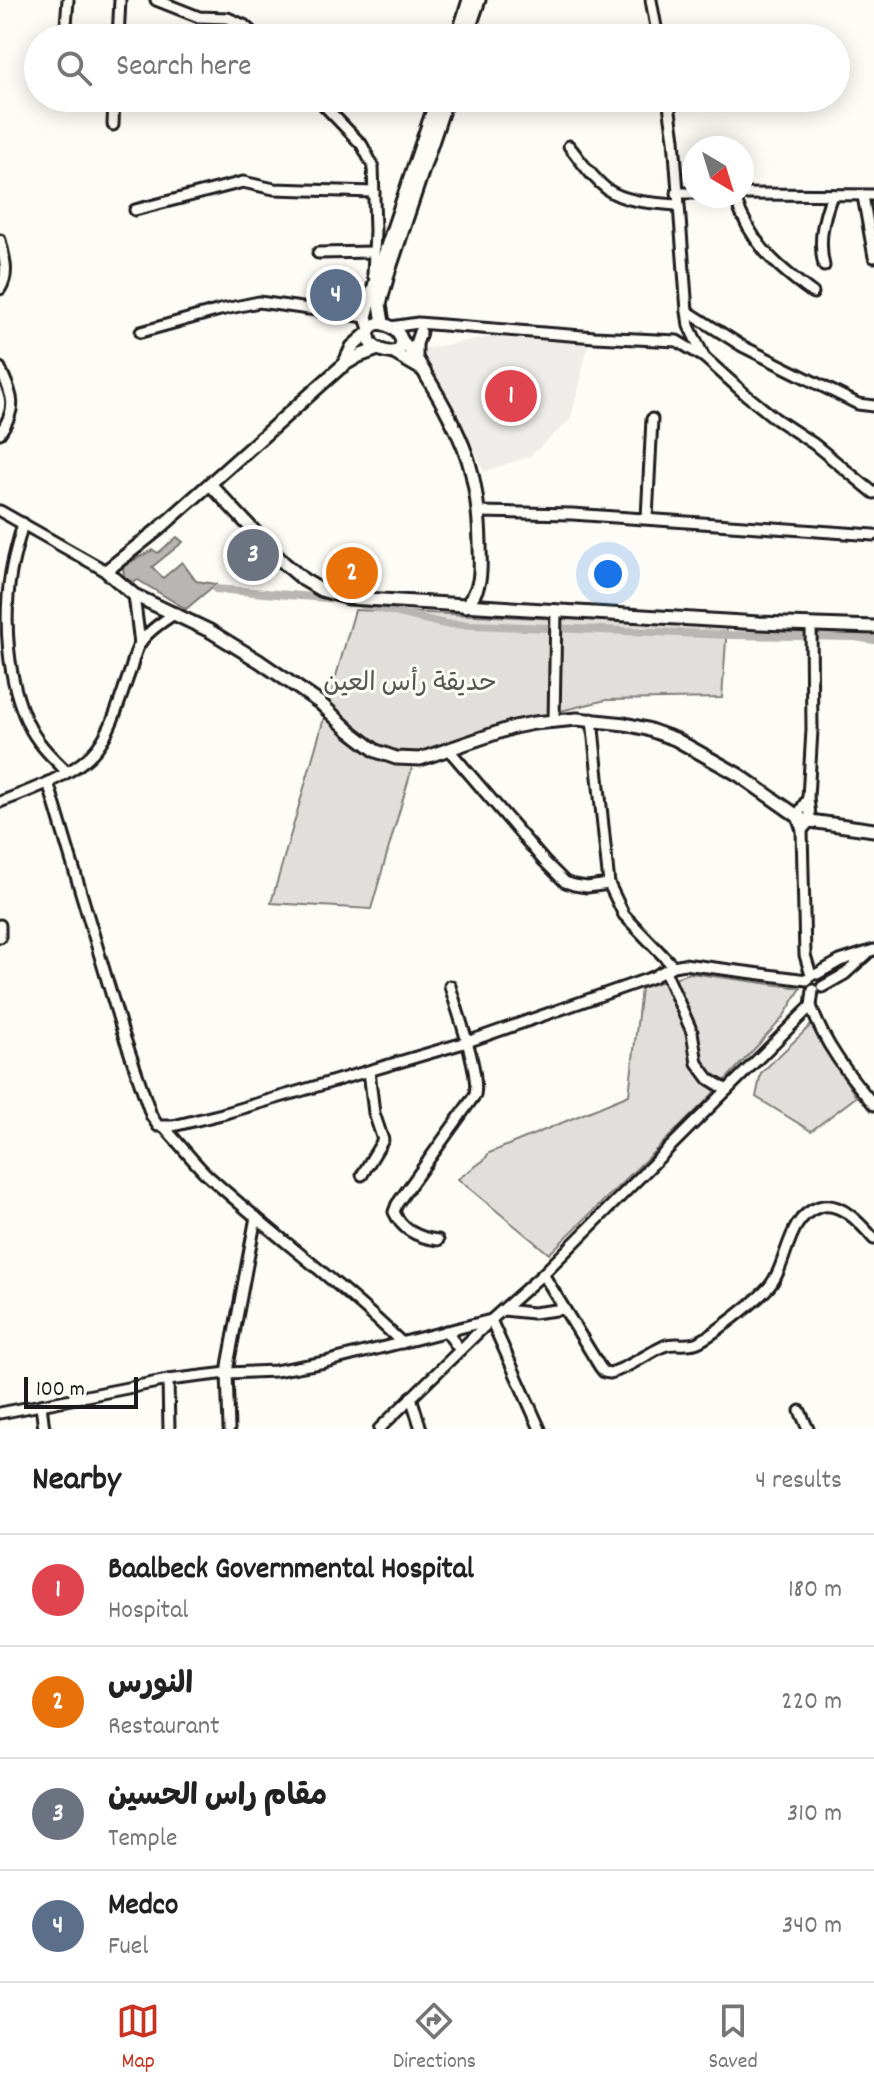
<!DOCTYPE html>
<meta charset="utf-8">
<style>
:root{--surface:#fff;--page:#f2f2f2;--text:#222;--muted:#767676;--line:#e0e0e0;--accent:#c8321e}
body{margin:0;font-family:Dekko,"Playpen Sans Arabic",sans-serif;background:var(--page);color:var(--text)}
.compass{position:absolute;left:682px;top:136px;width:72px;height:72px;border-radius:50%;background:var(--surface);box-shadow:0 4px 20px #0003;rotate:142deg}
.scale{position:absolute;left:24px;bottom:20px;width:114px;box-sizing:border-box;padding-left:8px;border:4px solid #1c1c1c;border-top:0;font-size:22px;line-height:28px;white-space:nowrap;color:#1c1c1c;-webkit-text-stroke:6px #fdfcf7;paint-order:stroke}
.you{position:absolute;left:608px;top:574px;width:28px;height:28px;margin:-20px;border:6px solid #fff;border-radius:50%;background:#1a73e8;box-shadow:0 0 0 12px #1a73e833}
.badge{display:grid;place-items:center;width:52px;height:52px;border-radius:50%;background:var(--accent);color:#fff;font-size:26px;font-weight:700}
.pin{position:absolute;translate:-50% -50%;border:4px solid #fff;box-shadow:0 2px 8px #0006}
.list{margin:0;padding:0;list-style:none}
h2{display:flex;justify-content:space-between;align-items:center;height:104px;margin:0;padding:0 32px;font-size:34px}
h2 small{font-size:26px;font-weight:400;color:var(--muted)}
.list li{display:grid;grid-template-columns:52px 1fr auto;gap:24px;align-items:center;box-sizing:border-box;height:112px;padding:0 32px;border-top:2px solid var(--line)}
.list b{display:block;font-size:30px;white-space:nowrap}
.list p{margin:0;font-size:26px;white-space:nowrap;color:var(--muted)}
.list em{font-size:26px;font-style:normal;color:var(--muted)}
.icon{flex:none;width:44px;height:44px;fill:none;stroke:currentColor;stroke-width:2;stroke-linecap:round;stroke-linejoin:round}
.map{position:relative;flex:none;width:874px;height:1429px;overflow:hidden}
.search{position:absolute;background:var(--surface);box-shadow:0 4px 20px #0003;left:24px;right:24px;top:24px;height:88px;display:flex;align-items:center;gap:20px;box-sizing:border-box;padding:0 28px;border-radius:44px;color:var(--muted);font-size:30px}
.sheet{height:552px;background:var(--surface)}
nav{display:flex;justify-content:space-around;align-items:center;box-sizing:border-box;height:112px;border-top:2px solid var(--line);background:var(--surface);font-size:22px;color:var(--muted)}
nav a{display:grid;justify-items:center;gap:4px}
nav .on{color:var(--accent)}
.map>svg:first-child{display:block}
.built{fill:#eeede9}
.green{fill:#e0dfdb;stroke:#7e7e7c;stroke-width:2}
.water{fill:#b7b6b2;stroke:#797876;stroke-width:2}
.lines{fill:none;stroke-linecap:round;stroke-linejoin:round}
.canal{stroke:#b7b6b2;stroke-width:8}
.minor-casing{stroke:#1c1c1c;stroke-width:15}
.tertiary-casing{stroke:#1c1c1c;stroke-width:17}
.minor{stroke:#fdfcf7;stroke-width:9}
.tertiary{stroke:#fdfcf7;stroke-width:11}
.labels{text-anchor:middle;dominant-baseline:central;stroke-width:6;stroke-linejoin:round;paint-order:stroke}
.park-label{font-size:26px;fill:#575655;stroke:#fdfcf7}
</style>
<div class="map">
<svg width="874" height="1429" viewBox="0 0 874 1429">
<rect width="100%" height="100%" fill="#fdfcf7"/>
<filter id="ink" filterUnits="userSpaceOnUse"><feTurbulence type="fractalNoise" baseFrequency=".0125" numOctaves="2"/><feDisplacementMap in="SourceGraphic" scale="16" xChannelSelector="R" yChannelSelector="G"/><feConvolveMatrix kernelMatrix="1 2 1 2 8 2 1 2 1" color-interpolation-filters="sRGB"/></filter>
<g filter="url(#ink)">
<polygon class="built" points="490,337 588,344 580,383 570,420 530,456 484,472 475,451 425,357 423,349"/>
<g class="green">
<polygon points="355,610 727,626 722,698 606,700 503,725 414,761 371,909 271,903"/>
<polygon points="690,973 801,988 782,1019 706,1101 549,1254 458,1179 484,1160 489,1153 629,1095 641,988"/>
<polygon points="811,1025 856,1097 811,1131 756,1097 761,1073"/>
</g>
<polygon class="water" points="177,537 183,542 152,567 163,578 182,562 196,581 216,584 186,609 138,580 133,582 124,578 123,566 153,550 158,553"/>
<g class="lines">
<g class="canal">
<polyline points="216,589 338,599"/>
<polyline points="352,602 445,624 730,635 855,637 874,640"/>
</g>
<g class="minor-casing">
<g id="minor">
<polyline points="156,0 199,17 228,18 244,25 258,38"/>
<polyline points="651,0 658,38"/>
<polyline points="65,38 68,0"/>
<polyline points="118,38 120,0"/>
<polyline points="317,98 362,145 373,166 375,231 373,275 379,280"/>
<polyline points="668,98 674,139 687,311 689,326 704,357"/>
<polyline points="113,125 114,98"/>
<path d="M569,146c12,15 23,32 39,44 19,13 48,13 70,15"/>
<polyline points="677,193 694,193"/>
<polyline points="742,194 874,195"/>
<path d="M734,196c17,47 39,68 79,97"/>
<polyline points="863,196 874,257"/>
<polyline points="135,210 243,182 274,189 374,192"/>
<path d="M0,240c4,17 10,34 0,49"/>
<polyline points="318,253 374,252"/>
<path d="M824,266c-6,-25 -1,-47 8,-71"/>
<polyline points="687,311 742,346 858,404 874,406"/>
<polyline points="391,327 418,323 595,337 677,341 704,357 745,394 776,419 814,444 874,493"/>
<polyline points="141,332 220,310 259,302 366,317"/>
<path d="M0,368c12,28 19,38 0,65"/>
<polyline points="0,511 106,571"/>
<polyline points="479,512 572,514 874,535"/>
<polyline points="647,518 652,419"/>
<path d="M23,523c-4,16 -9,32 -12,49 -8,47 -4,108 17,152 9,19 24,33 39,48"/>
<polyline points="134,595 140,644"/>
<polyline points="592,719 609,884 624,915 673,966"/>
<polyline points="554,720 556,611"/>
<polyline points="449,750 544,861 565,882 574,885 587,887 609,884"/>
<polyline points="48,782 122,1030 151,1115 158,1126 173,1126 222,1114 467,1042 653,977 673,966 684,964 807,980"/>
<polyline points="808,798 797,816 802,830 805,955 811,975"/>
<path d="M0,802c29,-11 77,-28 97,-54 17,-22 24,-53 34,-79 2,-8 4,-17 8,-24 7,-13 24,-24 37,-32"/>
<polyline points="802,830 809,822 810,816 808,798 812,730 811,625"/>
<polyline points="0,925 0,937"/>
<polyline points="665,971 692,1032 697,1063 709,1079 727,1090"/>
<polyline points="817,974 840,961 874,950"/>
<polyline points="822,987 845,974 867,954"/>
<path d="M811,1006c13,38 37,68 63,99"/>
<path d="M164,1127c14,15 27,32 41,46 64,59 135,109 197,170"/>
<polyline points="362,1175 383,1140 374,1113 369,1071"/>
<path d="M438,1240c-19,-2 -36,-10 -44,-28l3,-8 78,-109c5,-23 -18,-84 -25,-109"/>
<path d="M543,1274l57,93 4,5 6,1c19,-5 36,-19 54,-27 10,-4 20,0 31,-3 14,-4 62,-43 73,-55 21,-23 17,-70 51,-81 21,-7 42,17 55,32"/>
<polyline points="503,1310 533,1313 564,1309"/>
<polyline points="446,1331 460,1350"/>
<polyline points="168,1380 169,1429"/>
<polyline points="411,1397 421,1429"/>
<polyline points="41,1405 44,1429"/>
<polyline points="800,1411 808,1429"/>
<polyline points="0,1413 168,1380 227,1373 275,1371 325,1362 491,1320 540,1429"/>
<polyline points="229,1429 227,1373 229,1360 256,1217"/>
<polyline points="379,1429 491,1320 543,1274 811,1006 813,990"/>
</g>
</g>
<g class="tertiary-casing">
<g id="tertiary">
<polyline points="457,38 469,0"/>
<polyline points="466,38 479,0"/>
<path d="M379,323c11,2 22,9 23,20l-3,7c-9,5 -20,0 -28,-6l-3,-11 4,-7z"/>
<polyline points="383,323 380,304 389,271 447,98"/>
<polyline points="370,329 366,317 376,279 437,98"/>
<path d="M402,341c14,13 21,30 31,46 34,58 45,88 47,156 0,24 4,45 -15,63"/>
<polyline points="378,349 359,356 342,366 160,528 106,571 134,595 210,631 259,661 320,703 350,731 376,751 396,758 420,759 514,727 534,723 577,719 625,724 647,729 675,739 700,753 739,775 803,820 874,830"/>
<polyline points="392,352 423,370"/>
<polyline points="416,357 416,344 420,332"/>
<polyline points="343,366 352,347 368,333"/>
<polyline points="210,484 284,563 304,580 321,590 349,598 759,623 874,627"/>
</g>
</g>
<use href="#minor" class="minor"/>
<use href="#tertiary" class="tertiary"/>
</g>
</g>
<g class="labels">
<g class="park-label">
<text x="410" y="684">حديقة رأس العين</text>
</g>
</g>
</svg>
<svg class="compass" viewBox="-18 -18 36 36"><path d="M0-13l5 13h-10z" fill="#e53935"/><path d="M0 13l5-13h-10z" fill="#767676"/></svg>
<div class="scale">100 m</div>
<div class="you"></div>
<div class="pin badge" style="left:511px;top:396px;background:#e0444e">1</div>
<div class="pin badge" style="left:352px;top:573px;background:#e8710a">2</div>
<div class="pin badge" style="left:253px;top:555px;background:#6b7280">3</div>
<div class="pin badge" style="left:336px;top:295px;background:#5c6f8a">4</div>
<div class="search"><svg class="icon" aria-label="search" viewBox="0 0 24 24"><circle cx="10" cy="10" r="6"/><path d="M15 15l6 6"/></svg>Search here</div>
</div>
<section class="sheet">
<h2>Nearby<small>4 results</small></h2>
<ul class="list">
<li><span class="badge" style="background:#e0444e">1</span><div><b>Baalbeck Governmental Hospital</b><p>Hospital</p></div><em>180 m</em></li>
<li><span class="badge" style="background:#e8710a">2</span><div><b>النورس</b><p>Restaurant</p></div><em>220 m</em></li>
<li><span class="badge" style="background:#6b7280">3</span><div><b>مقام راس الحسين</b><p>Temple</p></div><em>310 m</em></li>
<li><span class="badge" style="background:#5c6f8a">4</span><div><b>Medco</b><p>Fuel</p></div><em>340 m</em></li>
</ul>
</section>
<nav>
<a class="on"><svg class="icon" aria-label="map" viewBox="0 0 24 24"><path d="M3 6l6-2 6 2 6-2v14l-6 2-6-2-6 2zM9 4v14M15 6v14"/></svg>Map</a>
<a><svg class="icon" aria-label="directions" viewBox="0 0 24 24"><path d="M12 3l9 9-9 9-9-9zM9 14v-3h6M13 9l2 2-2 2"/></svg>Directions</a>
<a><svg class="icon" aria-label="saved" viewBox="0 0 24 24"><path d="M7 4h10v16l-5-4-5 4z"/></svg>Saved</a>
</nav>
